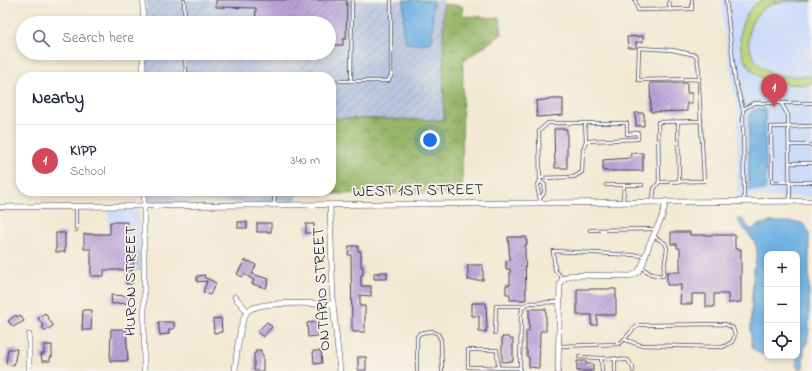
<!DOCTYPE html>
<meta charset="utf-8">
<style>
:root{--surface:#fff;--page:#f6f6f7;--text:#1f2937;--muted:#747a83;--line:#e0e1e3;--accent:#d1495b}
body{margin:0;font-family:"Indie Flower",sans-serif;background:var(--page);color:var(--text)}
.controls{position:absolute;right:12px;bottom:12px;display:grid;overflow:hidden;border-radius:8px;box-shadow:0 2px 6px #0003}
.controls button{width:36px;height:36px;display:grid;place-items:center;padding:0;border:0;border-bottom:1px solid var(--line);background:var(--surface);color:var(--text);font:20px sans-serif}
.you{position:absolute;left:430px;top:140px;width:14px;height:14px;margin:-10px;border:3px solid #fff;border-radius:50%;background:#1a73e8;box-shadow:0 0 0 6px #1a73e833}
.badge{display:grid;place-items:center;width:26px;height:26px;border-radius:50%;background:var(--accent);color:#fff;font-size:13px;font-weight:700}
.pin{position:absolute;translate:-50% -33px;filter:drop-shadow(0 1px 2px #0008)}
.pin::after{content:'';position:absolute;top:21px;width:14px;height:12px;background:inherit;clip-path:polygon(0 0,100% 0,50% 100%)}
.list{margin:0;padding:0;list-style:none}
h2{display:flex;justify-content:space-between;align-items:center;height:52px;margin:0;padding:0 16px;font-size:17px}
h2 small{font-size:13px;font-weight:400;color:var(--muted)}
.list li{display:grid;grid-template-columns:26px 1fr auto;gap:12px;align-items:center;box-sizing:border-box;height:72px;padding:0 16px;border-top:1px solid var(--line)}
.list b{display:block;font-size:15px;white-space:nowrap}
.list p{margin:0;font-size:13px;white-space:nowrap;color:var(--muted)}
.list em{font-size:13px;font-style:normal;color:var(--muted)}
.icon{flex:none;width:22px;height:22px;fill:none;stroke:currentColor;stroke-width:2;stroke-linecap:round;stroke-linejoin:round}
.map{position:relative;flex:none;width:812px;height:371px;overflow:hidden}
.search{position:absolute;background:var(--surface);box-shadow:0 2px 6px #0003;left:16px;top:16px;width:320px;height:44px;display:flex;align-items:center;gap:10px;box-sizing:border-box;padding:0 14px;border-radius:22px;color:var(--muted);font-size:15px}
.panel{position:absolute;background:var(--surface);box-shadow:0 2px 6px #0003;left:16px;top:72px;width:320px;height:124px;border-radius:16px}
.map>svg:first-child{display:block}
.built{fill:#ccdbfa}
.industrial{fill:url(#industrial-furrows)}
.forest{fill:url(#forest-crowns);stroke:#5c6c52}
.park{fill:#bdd479;stroke:#707b5a}
.water{fill:#6eb0e2;stroke:#48698e}
.building{fill:url(#building-hatch)}
.lines{fill:none;stroke-linecap:round;stroke-linejoin:round}
.lane-casing{stroke:#414052;stroke-width:4}
.street-casing{stroke:#414052;stroke-width:6}
.lane{stroke:#fff;stroke-width:2.5}
.street{stroke:#fff;stroke-width:5}
.labels{text-anchor:middle;dominant-baseline:central;stroke-width:3.5;stroke-linejoin:round;paint-order:stroke}
.street-label{font-size:16px;fill:#22223b;stroke:#f7f3e8}
</style>
<div class="map">
<svg width="812" height="371" viewBox="0 0 812 371">
<defs>
<pattern id="industrial-furrows" width="10" height="10" patternUnits="userSpaceOnUse"><rect width="10" height="10" fill="#b8c5de"/><path d="M-1 1l2-2M0 10L10 0M9 11l2-2" fill="none" stroke="#9ea9bf"/></pattern>
<pattern id="forest-crowns" width="20" height="18" patternUnits="userSpaceOnUse"><rect width="20" height="18" fill="#96b669"/><path d="M2 6a3 3 0 1 1 6 0M12 15a3 3 0 1 1 6 0" fill="none" stroke="#7a9458"/></pattern>
<pattern id="building-hatch" width="6" height="6" patternUnits="userSpaceOnUse"><rect width="6" height="6" fill="#baa2d9"/><path d="M-1 1l2-2M0 6l6-6M5 7l2-2" fill="none" stroke="#9784b1"/></pattern>
</defs>
<rect width="100%" height="100%" fill="#f7f3e8"/>
<filter id="ink" filterUnits="userSpaceOnUse"><feTurbulence type="fractalNoise" baseFrequency=".025" numOctaves="2"/><feDisplacementMap in="SourceGraphic" scale="8" xChannelSelector="R" yChannelSelector="G"/><feConvolveMatrix kernelMatrix="1 2 1 2 8 2 1 2 1" color-interpolation-filters="sRGB"/></filter>
<filter id="wash" filterUnits="userSpaceOnUse"><feTurbulence type="fractalNoise" baseFrequency=".012" numOctaves="4" result="noise"/><feDisplacementMap in="SourceGraphic" scale="16" xChannelSelector="R" yChannelSelector="G"/><feGaussianBlur stdDeviation="0.9" result="paint"/><feColorMatrix in="noise" values="0 0 0 0 0 0 0 0 0 0 0 0 0 0 0 0 0 1.4 0 .05"/><feComposite in="paint" operator="in"/></filter>
<g filter="url(#wash)">
<rect width="100%" height="100%" fill="#f2e9d2"/>
<g class="built">
<polygon points="722,0 812,0 812,197 737,197 738,115 722,20"/>
<polygon points="108,210 139,210 141,252 108,252"/>
</g>
<g class="industrial">
<polygon points="146,0 443,0 444,120 331,118 331,77 146,77 146,53 329,53 329,23 146,23"/>
<polygon points="147,191 296,191 296,202 147,203"/>
<rect x="106" y="252" width="35" height="19"/>
</g>
<polygon class="forest" points="443,4 462,6 463,16 500,18 502,34 463,61 462,193 296,194 296,191 331,191 331,118 444,120"/>
<path class="park" d="M761,0h51v1c-13,0 -28,-1 -40,3 -30,11 -31,54 -3,68 13,6 29,4 43,4v8c-15,0 -31,2 -46,-4 -32,-14 -35,-61 -5,-80z"/>
<g class="water">
<polygon points="404,0 433,0 432,42 417,44 406,43 403,33"/>
<polygon points="758,109 765,109 766,187 764,190 749,190 749,117 752,111"/>
<path d="M741,218l9,11h3l5,-4 12,-3h20l12,1 4,4 3,6v96l-2,14 -3,6 -1,19h-6l-1,-12 1,-102h-30v101c-5,-1 -11,-2 -14,-6 -5,-9 0,-68 1,-81 1,-5 3,-12 3,-18 -2,-14 -15,-19 -19,-31z"/>
</g>
<g id="blocks">
<g class="building">
<polygon points="216,0 347,0 346,39 343,39 343,45 335,45 335,39 329,39 329,23 255,23 256,8 216,7"/>
<polygon points="643,36 643,42 636,42 636,48 628,48 627,37"/>
<polygon points="650,83 687,83 687,93 692,93 692,103 687,103 687,111 651,112"/>
<polygon points="550,99 563,99 563,115 537,117 536,101"/>
<polygon points="635,113 644,113 644,126 636,126"/>
<polygon points="554,129 567,129 567,168 555,168"/>
<polygon points="631,153 643,153 643,171 603,171 603,160 630,158"/>
<polygon points="110,222 127,222 127,252 133,252 133,270 131,270 132,284 126,284 126,270 104,270 104,276 91,276 91,249 84,249 84,234 110,234"/>
<rect x="238" y="222" width="9" height="6"/>
<rect x="257" y="223" width="14" height="9"/>
<rect x="306" y="224" width="8" height="9"/>
<polygon points="671,232 690,232 690,235 735,235 735,249 741,249 741,302 728,303 728,294 714,294 714,307 706,307 706,294 692,294 692,304 680,304 681,285 667,285 667,272 680,272 680,248 677,248 677,244 671,244"/>
<rect x="56" y="233" width="9" height="19"/>
<polygon points="508,237 526,237 527,245 525,245 526,300 510,300 510,294 506,294 506,285 510,285 510,269 506,269 506,261 510,260"/>
<polygon points="349,246 358,246 358,251 361,251 361,267 363,267 363,275 361,275 361,286 371,286 371,296 360,295 360,306 365,306 365,332 353,332 353,329 352,329 351,255 348,255"/>
<polygon points="245,260 248,262 249,261 256,265 252,274 269,279 266,288 252,284 254,280 244,274 242,277 237,274"/>
<rect x="468" y="265" width="15" height="15"/>
<polygon points="380,272 387,272 387,279 374,279 374,273 380,273"/>
<polygon points="205,275 204,277 216,283 210,295 203,292 207,281 197,282 197,276"/>
<polygon points="577,289 616,289 616,315 597,315 597,325 591,325 592,315 577,315"/>
<polygon points="111,295 128,296 128,303 112,304"/>
<polygon points="472,303 486,303 487,329 486,329 486,332 479,332 479,316 472,316"/>
<polygon points="529,309 546,309 546,331 540,331 539,368 529,367 529,357 527,357 527,350 526,350 526,331 529,331"/>
<polygon points="83,310 92,310 91,330 82,330"/>
<polygon points="45,313 53,326 45,331 42,327 44,326 38,318"/>
<polygon points="16,315 17,317 20,315 24,321 13,327 8,321"/>
<polygon points="221,318 222,332 214,333 213,319"/>
<polygon points="158,322 174,322 174,329 169,329 169,334 160,335"/>
<polygon points="267,322 272,327 263,337 257,332"/>
<polygon points="316,322 318,336 308,337 307,323"/>
<polygon points="111,329 126,329 128,361 110,361"/>
<polygon points="502,337 509,337 510,339 513,339 513,361 502,362"/>
<polygon points="44,345 52,345 52,357 50,357 50,361 42,361 41,354 44,354"/>
<polygon points="8,349 17,349 14,365 6,364"/>
<polygon points="256,350 261,350 261,353 263,355 263,371 254,371 254,353 256,353"/>
<polygon points="313,351 321,351 322,363 314,364"/>
<rect x="358" y="357" width="8" height="13"/>
<polygon points="577,361 586,361 586,364 593,364 593,371 577,371"/>
</g>
</g>
</g>
<g filter="url(#ink)">
<use href="#blocks" fill-opacity="0" stroke="#414052" stroke-width="1"/>
<g class="lines">
<g class="lane-casing">
<g id="lane">
<polyline points="184,0 185,23"/>
<polyline points="635,0 638,10 692,9 692,0"/>
<polyline points="669,0 670,10"/>
<polyline points="726,0 735,80 743,109 744,200"/>
<polyline points="185,53 186,74 219,77"/>
<polyline points="331,81 351,81 352,0"/>
<polyline points="351,81 388,81 391,76 391,0"/>
<polyline points="781,103 788,115 790,200"/>
<polyline points="743,109 754,103 812,103"/>
<polyline points="678,122 679,181"/>
<polyline points="585,123 586,141"/>
<polyline points="812,126 771,127 772,182 812,182"/>
<polyline points="789,145 812,145"/>
<polyline points="790,163 812,163"/>
<path d="M540,178l34,-1 8,-5 1,-22 3,-9 52,-2v-6l-11,1v-11h-79l-9,8 1,50c-6,8 1,13 0,22"/>
<polyline points="540,181 545,185 544,193 541,197"/>
<path d="M659,182l45,-1 -5,-94c0,-12 1,-20 -3,-32l-24,-5 -33,-2 -1,32 61,-1"/>
<polyline points="606,185 624,185 623,201"/>
<polyline points="624,185 642,185"/>
<polyline points="653,201 654,189 659,182 658,122 701,121"/>
<polyline points="274,205 275,191"/>
<polyline points="76,207 76,230"/>
<polyline points="590,230 656,229"/>
<polyline points="642,268 651,274 663,276 667,248 665,243 653,236"/>
<polyline points="563,279 555,270 553,251 634,255 645,256"/>
<polyline points="523,306 530,303 559,302"/>
<polyline points="495,333 496,306 523,306 521,314 520,371"/>
<path d="M560,346l59,-2c9,-6 11,-15 21,-19l85,-1 8,4 2,7 -3,7 -9,5 -83,-2 -14,-5"/>
<polyline points="579,357 601,358 602,371"/>
<polyline points="601,358 628,360 633,368 633,371"/>
<polyline points="615,358 615,371"/>
<polyline points="498,367 497,350 468,350 468,367 520,368"/>
<polyline points="417,371 417,337 420,333 432,331 438,334 441,340 442,371"/>
</g>
</g>
<g class="street-casing">
<g id="street">
<polyline points="143,0 143,23"/>
<polyline points="143,53 143,77"/>
<polyline points="144,191 144,371"/>
<polyline points="330,206 333,304 340,371"/>
<polyline points="0,207 812,201"/>
<polyline points="235,297 247,311"/>
<polyline points="29,371 29,335"/>
<path d="M235,371c1,-12 5,-53 13,-60 12,-11 68,-7 85,-7"/>
<polyline points="558,371 560,283 563,279 571,275 631,276 638,272 642,266 649,245 662,217 666,201"/>
</g>
</g>
<use href="#lane" class="lane"/>
<use href="#street" class="street"/>
</g>
</g>
<g class="labels">
<g class="street-label">
<text transform="translate(418 191) rotate(-1)">WEST 1ST STREET</text>
<text transform="translate(131 281) rotate(-90)">HURON STREET</text>
<text transform="translate(322 289) rotate(-93)">ONTARIO STREET</text>
</g>
</g>
</svg>
<div class="controls">
<button>+</button>
<button>−</button>
<button><svg class="icon" aria-label="locate" viewBox="0 0 24 24"><circle cx="12" cy="12" r="6"/><path d="M12 2v4M12 18v4M2 12h4M18 12h4"/></svg></button>
</div>
<div class="you"></div>
<div class="pin badge" style="left:774px;top:107px">1</div>
<div class="search"><svg class="icon" aria-label="search" viewBox="0 0 24 24"><circle cx="10" cy="10" r="6"/><path d="M15 15l6 6"/></svg>Search here</div>
<section class="panel">
<h2>Nearby<small></small></h2>
<ul class="list">
<li><span class="badge">1</span><div><b>KIPP</b><p>School</p></div><em>340 m</em></li>
</ul>
</section>
</div>
